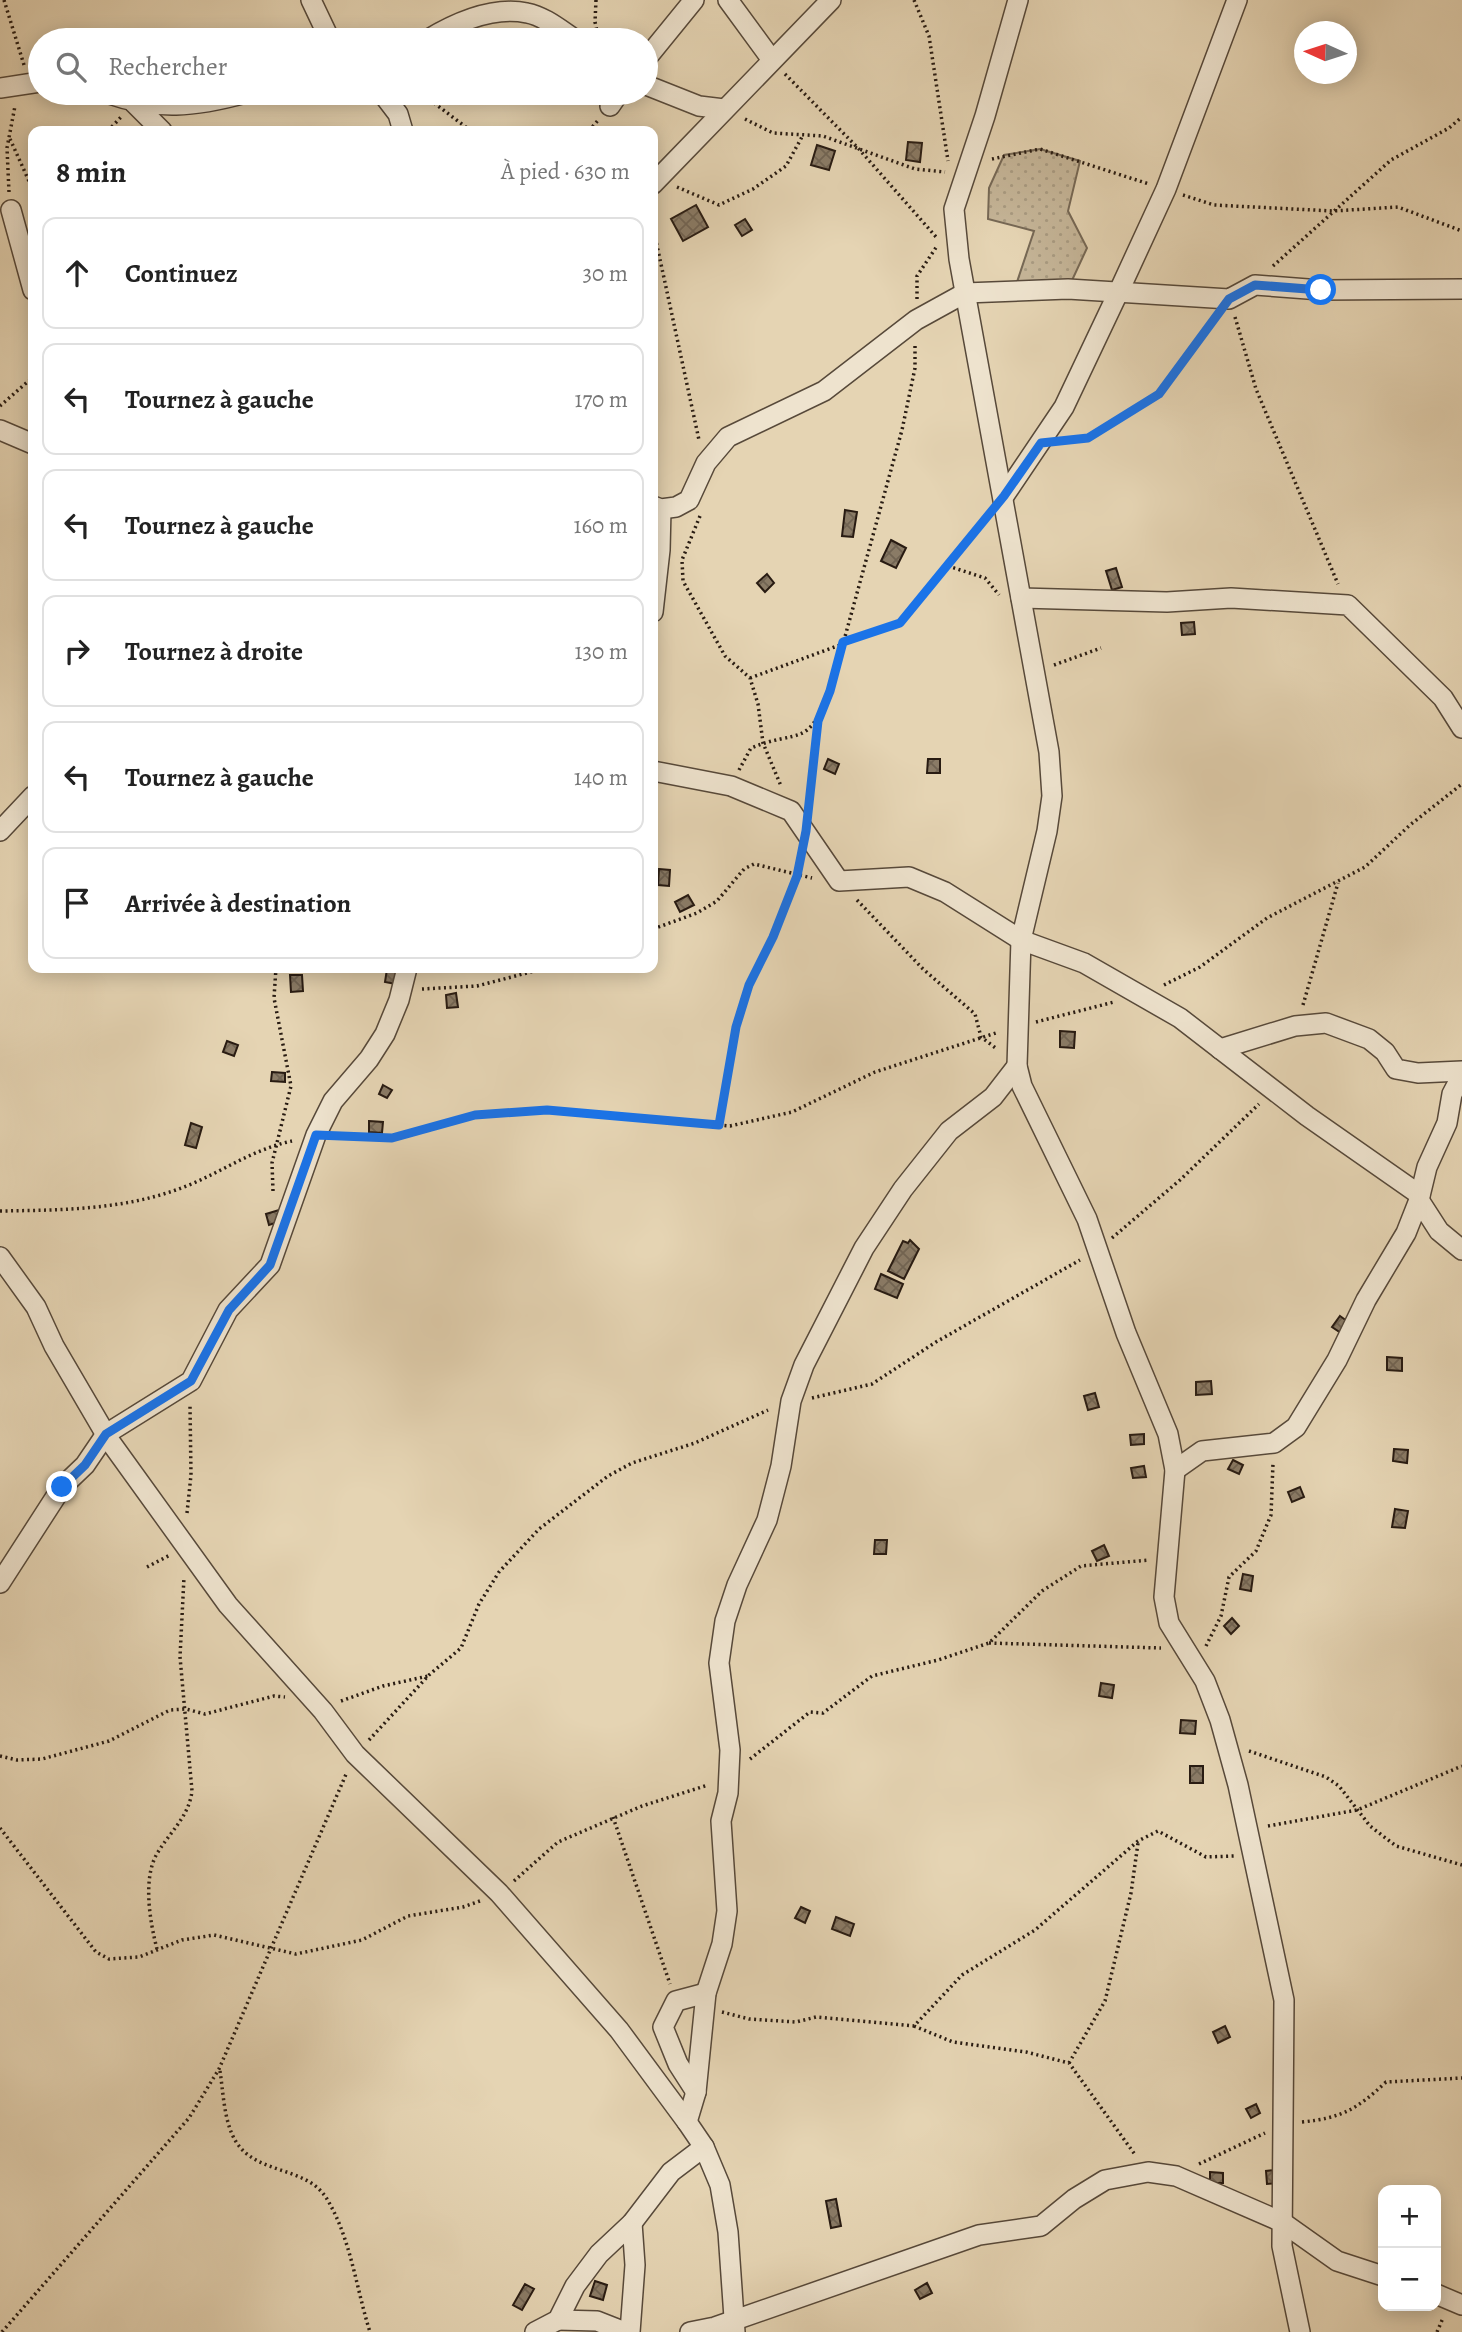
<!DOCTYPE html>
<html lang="fr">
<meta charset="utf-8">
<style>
:root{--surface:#fff;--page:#f2f2f2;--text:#222;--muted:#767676;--line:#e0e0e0}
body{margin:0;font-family:Alegreya,serif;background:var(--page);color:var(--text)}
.controls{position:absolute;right:21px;bottom:21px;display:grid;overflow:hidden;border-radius:14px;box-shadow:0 4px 18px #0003}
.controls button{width:63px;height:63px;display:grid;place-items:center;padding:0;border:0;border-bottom:2px solid var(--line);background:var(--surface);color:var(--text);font:35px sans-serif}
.compass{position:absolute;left:1294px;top:21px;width:63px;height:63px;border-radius:50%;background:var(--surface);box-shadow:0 4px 18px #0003;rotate:273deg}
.stop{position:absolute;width:21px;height:21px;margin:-16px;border:5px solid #1a73e8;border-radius:50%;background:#fff}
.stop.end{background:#1a73e8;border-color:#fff;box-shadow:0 2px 7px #0008}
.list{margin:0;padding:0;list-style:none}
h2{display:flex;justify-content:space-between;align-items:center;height:91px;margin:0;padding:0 28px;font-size:30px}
h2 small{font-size:23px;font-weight:400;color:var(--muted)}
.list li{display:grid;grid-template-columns:46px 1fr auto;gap:21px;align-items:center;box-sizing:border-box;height:112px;margin:0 14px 14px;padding:0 14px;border:2px solid var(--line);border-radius:14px}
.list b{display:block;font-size:26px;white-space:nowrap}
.list em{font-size:23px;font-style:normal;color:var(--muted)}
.icon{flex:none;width:38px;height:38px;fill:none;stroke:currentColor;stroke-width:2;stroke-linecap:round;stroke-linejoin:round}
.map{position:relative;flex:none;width:1462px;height:2332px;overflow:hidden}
.search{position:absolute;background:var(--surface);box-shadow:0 4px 18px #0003;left:28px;top:28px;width:630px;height:77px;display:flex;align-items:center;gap:18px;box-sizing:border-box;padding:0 24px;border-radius:38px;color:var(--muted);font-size:26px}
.panel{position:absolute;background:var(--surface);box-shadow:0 4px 18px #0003;left:28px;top:126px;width:630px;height:847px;border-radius:14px}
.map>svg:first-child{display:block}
.grass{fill:url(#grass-dots);stroke:#766855;stroke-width:2}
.building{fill:url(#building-cross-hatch);stroke:#281b12;stroke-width:2}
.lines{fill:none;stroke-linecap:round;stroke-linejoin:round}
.minor-casing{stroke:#57493a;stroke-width:22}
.path{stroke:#281b12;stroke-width:3.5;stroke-dasharray:2 3.5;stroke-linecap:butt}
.minor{stroke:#eee3ce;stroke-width:19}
.route{stroke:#1a73e8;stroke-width:9}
</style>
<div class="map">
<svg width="1462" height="2332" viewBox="0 0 1462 2332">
<defs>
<pattern id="grass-dots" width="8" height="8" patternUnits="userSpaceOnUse" patternTransform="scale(1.75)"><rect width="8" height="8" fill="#c5b598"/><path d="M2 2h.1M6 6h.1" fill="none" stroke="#a99b82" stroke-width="1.8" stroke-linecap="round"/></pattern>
<pattern id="building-cross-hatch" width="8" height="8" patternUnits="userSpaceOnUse" patternTransform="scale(1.75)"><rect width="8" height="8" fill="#8a7b66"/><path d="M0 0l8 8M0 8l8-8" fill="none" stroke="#716453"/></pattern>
</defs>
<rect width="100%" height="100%" fill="#e5d4b3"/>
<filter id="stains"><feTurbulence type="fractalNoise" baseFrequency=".00286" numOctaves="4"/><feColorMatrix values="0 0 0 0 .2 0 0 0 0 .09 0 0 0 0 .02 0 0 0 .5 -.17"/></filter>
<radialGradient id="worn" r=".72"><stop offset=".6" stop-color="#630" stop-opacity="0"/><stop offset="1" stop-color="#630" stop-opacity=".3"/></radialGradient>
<polygon class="grass" points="1040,149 1080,161 1068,211 1087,248 1068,289 1014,291 1034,231 988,219 989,188 1004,155"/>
<g class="building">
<polygon points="908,142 922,143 920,162 906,160"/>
<polygon points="817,145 835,151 829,170 811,165"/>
<polygon points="696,205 708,227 683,241 671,219"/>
<polygon points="745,219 752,230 742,236 735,225"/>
<polygon points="845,510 857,512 853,537 842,536"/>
<polygon points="891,540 906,548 896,568 881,561"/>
<polygon points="1116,568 1122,587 1112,590 1106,571"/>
<polygon points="767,574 774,583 765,592 757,583"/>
<polygon points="1194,622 1195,634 1182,635 1181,623"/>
<polygon points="828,759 839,764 835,774 824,769"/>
<polygon points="928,759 940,759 940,773 927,773"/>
<polygon points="659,869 670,870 669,886 658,885"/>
<polygon points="688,895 694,905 680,912 675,902"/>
<polygon points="387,969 399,971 396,984 385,982"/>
<polygon points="290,975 302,975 303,991 291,992"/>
<polygon points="456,993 458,1007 447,1008 446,995"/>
<polygon points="1060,1031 1075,1032 1074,1048 1060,1047"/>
<polygon points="227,1041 238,1045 234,1056 223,1052"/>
<polygon points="272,1072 285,1073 285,1082 271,1081"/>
<polygon points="383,1085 392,1090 387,1098 379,1094"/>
<polygon points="369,1121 383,1122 382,1133 369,1132"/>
<polygon points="191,1123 202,1127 196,1148 185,1145"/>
<polygon points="279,1210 281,1221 269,1225 266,1214"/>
<polygon points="910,1240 919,1249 904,1279 888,1271 903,1241 908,1243"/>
<polygon points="881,1274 903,1284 897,1298 875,1289"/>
<polygon points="1340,1316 1351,1324 1344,1335 1332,1327"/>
<polygon points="1387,1357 1402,1358 1402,1371 1387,1370"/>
<polygon points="1211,1381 1212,1394 1196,1395 1196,1382"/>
<polygon points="1095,1393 1099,1407 1088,1410 1084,1396"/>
<polygon points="1144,1434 1144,1444 1131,1445 1130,1435"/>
<polygon points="1394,1449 1408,1450 1407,1463 1393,1461"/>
<polygon points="1233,1460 1243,1465 1239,1474 1228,1469"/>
<polygon points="1144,1466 1146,1477 1133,1478 1131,1468"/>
<polygon points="1300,1487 1304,1497 1292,1502 1288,1492"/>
<polygon points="1395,1509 1408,1511 1405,1528 1392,1527"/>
<polygon points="875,1540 887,1540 886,1554 874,1554"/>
<polygon points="1104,1545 1109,1556 1097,1561 1092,1551"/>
<polygon points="1243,1574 1253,1576 1251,1591 1240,1589"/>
<polygon points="1232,1618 1239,1626 1231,1634 1224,1626"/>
<polygon points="1101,1683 1114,1685 1112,1698 1099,1696"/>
<polygon points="1181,1720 1196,1721 1195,1734 1180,1733"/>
<rect x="1190" y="1766" width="13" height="17"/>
<polygon points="801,1907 810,1911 805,1923 795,1918"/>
<polygon points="836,1917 854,1924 850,1936 832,1929"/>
<polygon points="1225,2026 1230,2037 1218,2043 1213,2032"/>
<polygon points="1256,2104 1260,2113 1251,2118 1246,2109"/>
<polygon points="1275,2170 1277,2183 1267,2184 1266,2171"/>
<polygon points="1210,2172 1223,2173 1223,2183 1210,2183"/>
<polygon points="836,2199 841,2226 831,2228 826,2201"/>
<polygon points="595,2281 607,2285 603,2300 590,2296"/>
<polygon points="927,2283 932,2293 920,2299 915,2290"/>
<polygon points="525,2284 534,2289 522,2310 513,2305"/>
</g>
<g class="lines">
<g class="minor-casing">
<g id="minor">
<polyline points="311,0 330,40"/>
<polyline points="728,0 772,60"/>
<polyline points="1018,0 985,116 954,209 959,259 1049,752 1052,796 1047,831 1021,940 1017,1066 1022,1086 1087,1219 1126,1333 1168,1434 1175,1470 1164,1597 1169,1623 1205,1681 1220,1720 1238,1785 1284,2000 1282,2246 1300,2332"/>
<path d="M427,40c28,-17 66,-34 100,-27 17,3 35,18 49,27"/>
<polyline points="646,59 694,0"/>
<polyline points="646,85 699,106 724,109"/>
<polyline points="0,88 40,82"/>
<path d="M106,93c51,18 89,14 140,0"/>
<polyline points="382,93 398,114 403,131"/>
<polyline points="134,103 162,131"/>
<polyline points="610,106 619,93"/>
<polyline points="653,184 831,0"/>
<polyline points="11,210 33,290"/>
<polyline points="0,430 33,444"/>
<polyline points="1004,496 1064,407 1119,291 1166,189 1237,0"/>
<polyline points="653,506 661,509 676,507 689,500 706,463 728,437 824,391 916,320 965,293 1068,289 1229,299 1255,285 1321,290 1462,289"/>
<polyline points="1021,598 1167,602 1231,598 1348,605 1443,698 1462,728"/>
<polyline points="653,612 660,550 661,509"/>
<polyline points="653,771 731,786 791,811 839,881 909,877 945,892 1021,940 1084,963 1180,1018 1307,1116 1420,1195"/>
<polyline points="0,831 33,796"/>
<polyline points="1220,1049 1295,1026 1326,1023 1369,1039 1385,1052 1396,1069 1418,1073 1462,1071"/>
<polyline points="1419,1200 1439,1231 1462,1250"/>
<polyline points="0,1257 36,1307 54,1346 109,1440 228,1605 323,1711 355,1754 499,1893 619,2030 687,2122 704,2147 720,2185 728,2232 735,2332"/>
<polyline points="1175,1470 1202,1451 1274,1443 1296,1427 1337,1360 1366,1300 1406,1233 1419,1200 1427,1167 1447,1123 1452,1094 1462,1075"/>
<polyline points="0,1583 62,1487 85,1465 106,1434 191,1381 228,1310 270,1265 316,1135 333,1101 369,1059 385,1034 399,1000 407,968"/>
<polyline points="696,2092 678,2064 663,2027 676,2001 706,1993"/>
<polyline points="687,2122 696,2092 706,1993 722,1944 727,1911 721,1821 728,1793 730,1750 719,1663 725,1621 737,1585 767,1520 781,1466 791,1401 804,1365 864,1248 903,1189 949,1131 993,1097 1017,1066"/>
<polyline points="1436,2294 1462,2305"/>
<polyline points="558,2320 597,2321 625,2332"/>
<polyline points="535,2332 558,2320 575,2286 599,2254 632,2223 671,2172 704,2147"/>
<polyline points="630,2332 635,2265 632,2223"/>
<polyline points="690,2332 715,2327 979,2235 1041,2226 1074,2199 1105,2180 1148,2172 1176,2176 1282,2222 1337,2261 1383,2276"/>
</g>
</g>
<g class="path">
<polyline points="4,0 24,65"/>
<polyline points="596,0 595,22 599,40"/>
<polyline points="914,0 929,36 948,161"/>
<polyline points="785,74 858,148 937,238"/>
<polyline points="421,93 471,131"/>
<polyline points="745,119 773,133 823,136 915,169 945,172"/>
<polyline points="108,131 121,117"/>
<polyline points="589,131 599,119"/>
<polyline points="10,139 33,190"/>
<polyline points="992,159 1040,149 1149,184"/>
<polyline points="677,187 719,205 753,189 786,166 803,135"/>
<polyline points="9,192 7,148 15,106"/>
<polyline points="1183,195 1214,205 1333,211 1398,207 1462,231"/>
<polyline points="653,227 699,440"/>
<polyline points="1273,266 1391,160 1449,128 1462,117"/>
<polyline points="917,299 917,276 937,246"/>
<polyline points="1235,317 1256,389 1338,584"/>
<polyline points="0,406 33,377"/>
<polyline points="1064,441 1088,438 1159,394 1216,319"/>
<polyline points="700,516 682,560 683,581 725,656 750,678 758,704 763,743 781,786"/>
<polyline points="948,566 985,578 999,595"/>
<polyline points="1054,665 1101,648"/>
<polyline points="750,678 900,623 986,519"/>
<path d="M739,770l12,-22c49,-20 55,2 79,-57l72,-261 13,-62v-23"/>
<polyline points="808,799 817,723"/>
<polyline points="857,900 923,969 975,1014 981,1037 997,1049"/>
<polyline points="653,929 697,913 717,901 744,869 754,864 812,878"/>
<polyline points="1164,985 1200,967 1267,918 1365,867 1410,825 1462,784"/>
<polyline points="422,989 477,986 546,968"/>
<polyline points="1303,1005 1338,883"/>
<polyline points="1036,1022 1114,1002"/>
<polyline points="719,1125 736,1028 749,985 773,937 801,859"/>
<polyline points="338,1136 392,1138 475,1115 547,1110 730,1126 792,1112 875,1072 999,1032"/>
<polyline points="273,1191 272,1163 291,1086 274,998 276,968"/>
<path d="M0,1211c65,-1 128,-1 189,-26 36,-15 65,-36 103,-44"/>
<polyline points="1112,1238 1180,1180 1259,1104"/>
<polyline points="812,1398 872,1384 936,1342 1080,1260"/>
<polyline points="187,1513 191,1475 190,1406"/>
<polyline points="147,1567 170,1555"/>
<polyline points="989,1643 1161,1648"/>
<polyline points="1206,1646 1221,1616 1229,1577 1256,1551 1271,1515 1273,1463"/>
<polyline points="341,1701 383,1686 428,1676"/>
<polyline points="369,1740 429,1675 461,1648 479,1604 499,1572 539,1529 608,1476 632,1463 695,1443 768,1410"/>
<polyline points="1249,1751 1326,1777 1339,1786 1370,1826 1396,1846 1462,1865"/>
<polyline points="0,1756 17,1760 42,1759 109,1741 170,1710 186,1709 205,1714 274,1696 285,1697"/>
<polyline points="750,1759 810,1712 823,1713 872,1676 938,1660 989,1643 1042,1591 1081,1566 1149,1560"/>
<polyline points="613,1817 670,1984"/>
<polyline points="1268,1826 1357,1810 1462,1766"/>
<polyline points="0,1828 96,1952 109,1959 139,1957 182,1940 214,1935 296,1954 362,1940 408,1916 463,1907 480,1901"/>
<polyline points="514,1881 558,1842 642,1806 708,1785"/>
<path d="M157,1949c-7,-27 -15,-72 1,-97 13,-21 31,-36 34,-61l-12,-134 4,-80"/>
<polyline points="722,2012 749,2019 796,2022 816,2017 914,2026 962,1975 1035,1930 1138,1841 1158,1831 1206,1857 1234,1856"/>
<polyline points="914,2026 953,2042 1026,2052 1069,2063 1136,2156"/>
<polyline points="1069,2063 1105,2001 1131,1893 1138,1843"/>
<path d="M220,2071c3,20 4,45 12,63 18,43 73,29 95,65 24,40 29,89 43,133"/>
<path d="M1302,2122c40,-4 55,-13 84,-40l76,-4"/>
<polyline points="1199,2164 1265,2133"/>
<polyline points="2,2332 189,2118 219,2069 347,1772"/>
<polyline points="1437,2332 1443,2318"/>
</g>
<use href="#minor" class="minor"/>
</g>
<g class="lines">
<polyline class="route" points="62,1487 85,1465 106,1434 191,1381 229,1310 270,1265 316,1135 392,1138 475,1115 547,1110 719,1125 736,1027 749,985 773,937 797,876 806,831 818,721 830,691 843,642 900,623 1004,496 1041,443 1088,438 1159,394 1229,299 1255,285 1321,290"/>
</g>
<rect width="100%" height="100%" filter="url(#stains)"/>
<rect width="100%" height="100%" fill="url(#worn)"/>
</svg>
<div class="controls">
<button>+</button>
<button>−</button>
</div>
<svg class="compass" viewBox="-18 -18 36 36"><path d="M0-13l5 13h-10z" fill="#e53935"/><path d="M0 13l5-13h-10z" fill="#767676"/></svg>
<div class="stop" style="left:1321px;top:290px"></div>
<div class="stop end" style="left:62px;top:1487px"></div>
<div class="search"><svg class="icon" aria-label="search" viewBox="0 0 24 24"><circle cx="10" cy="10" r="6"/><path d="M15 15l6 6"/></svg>Rechercher</div>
<section class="panel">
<h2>8 min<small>À pied · 630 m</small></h2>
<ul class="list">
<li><svg class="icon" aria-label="ahead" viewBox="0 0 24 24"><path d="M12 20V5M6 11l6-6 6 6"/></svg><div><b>Continuez</b></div><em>30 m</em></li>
<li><svg class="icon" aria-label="left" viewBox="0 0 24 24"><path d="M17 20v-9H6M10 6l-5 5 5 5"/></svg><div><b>Tournez à gauche</b></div><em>170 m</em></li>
<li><svg class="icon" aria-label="left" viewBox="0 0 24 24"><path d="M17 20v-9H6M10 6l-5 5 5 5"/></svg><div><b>Tournez à gauche</b></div><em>160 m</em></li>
<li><svg class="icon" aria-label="right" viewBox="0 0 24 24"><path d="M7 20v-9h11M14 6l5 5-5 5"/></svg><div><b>Tournez à droite</b></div><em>130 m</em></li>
<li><svg class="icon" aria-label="left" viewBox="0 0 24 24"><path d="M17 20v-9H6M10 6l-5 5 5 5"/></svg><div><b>Tournez à gauche</b></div><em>140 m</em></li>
<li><svg class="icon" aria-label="arrive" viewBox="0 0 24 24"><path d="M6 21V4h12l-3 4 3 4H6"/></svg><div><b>Arrivée à destination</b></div></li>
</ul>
</section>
</div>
